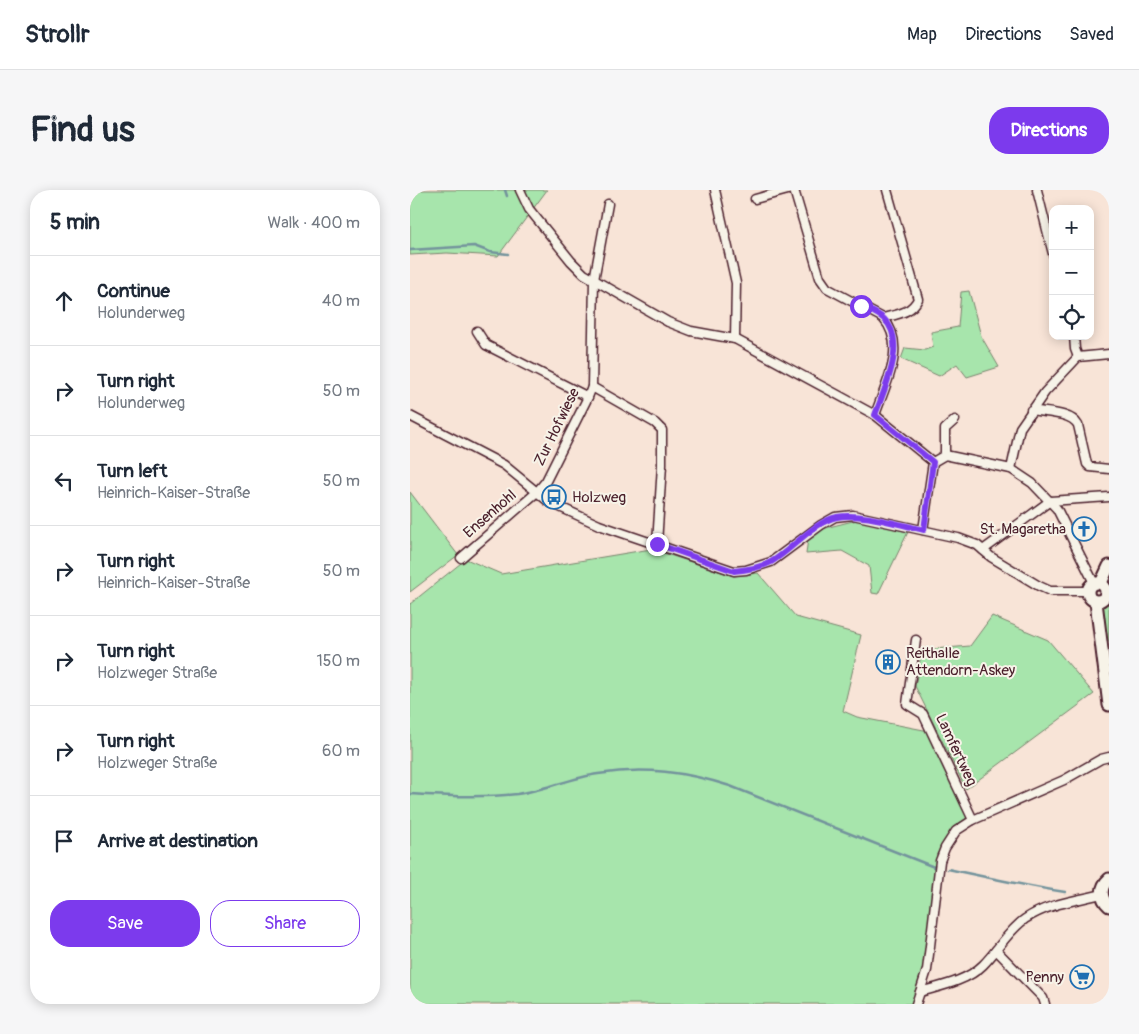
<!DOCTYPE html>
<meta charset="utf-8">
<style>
:root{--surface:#fff;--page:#f6f6f7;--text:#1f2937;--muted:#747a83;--line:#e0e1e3;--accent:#7c3aed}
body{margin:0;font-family:Pangolin,sans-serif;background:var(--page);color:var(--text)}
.controls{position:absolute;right:15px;top:15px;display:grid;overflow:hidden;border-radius:10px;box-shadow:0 2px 12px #0003}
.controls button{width:45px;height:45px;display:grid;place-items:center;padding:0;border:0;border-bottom:1px solid var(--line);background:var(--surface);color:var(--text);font:25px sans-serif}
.stop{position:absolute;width:15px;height:15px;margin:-11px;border:4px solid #7c3aed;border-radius:50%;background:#fff}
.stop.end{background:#7c3aed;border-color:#fff;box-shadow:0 1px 5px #0008}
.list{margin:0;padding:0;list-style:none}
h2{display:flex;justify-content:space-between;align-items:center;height:65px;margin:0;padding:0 20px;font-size:21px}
h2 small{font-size:16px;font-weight:400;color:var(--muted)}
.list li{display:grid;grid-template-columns:32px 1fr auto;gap:15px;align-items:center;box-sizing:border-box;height:90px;padding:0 20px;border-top:1px solid var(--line)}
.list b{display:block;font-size:19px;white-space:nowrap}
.list p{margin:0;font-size:16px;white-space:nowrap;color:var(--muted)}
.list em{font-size:16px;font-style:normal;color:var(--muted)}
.actions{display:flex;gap:10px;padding:15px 20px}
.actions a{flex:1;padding:11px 0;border:1px solid var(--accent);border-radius:20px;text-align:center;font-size:18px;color:var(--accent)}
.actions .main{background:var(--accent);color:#fff}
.icon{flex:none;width:28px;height:28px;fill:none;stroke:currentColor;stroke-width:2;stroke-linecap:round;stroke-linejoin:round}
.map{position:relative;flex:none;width:699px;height:814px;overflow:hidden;border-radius:20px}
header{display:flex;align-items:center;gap:30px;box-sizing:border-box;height:70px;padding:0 25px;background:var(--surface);border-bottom:1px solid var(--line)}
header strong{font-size:24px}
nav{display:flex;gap:28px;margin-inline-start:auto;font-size:18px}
.intro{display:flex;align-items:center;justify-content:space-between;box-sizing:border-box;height:120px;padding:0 30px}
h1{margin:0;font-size:35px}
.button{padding:12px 22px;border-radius:20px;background:var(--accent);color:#fff;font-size:18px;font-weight:700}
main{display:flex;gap:30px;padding:0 30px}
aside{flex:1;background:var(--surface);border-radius:20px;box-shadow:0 2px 12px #0003}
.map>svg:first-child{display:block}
.green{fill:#a7e5ac;stroke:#78826c}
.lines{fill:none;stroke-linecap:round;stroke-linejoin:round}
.stream{stroke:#73939c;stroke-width:2.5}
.street-casing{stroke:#4a1f2b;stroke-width:11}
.secondary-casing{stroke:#4a1f2b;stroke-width:15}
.street{stroke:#f7f3e8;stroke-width:8}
.secondary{stroke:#f7f3e8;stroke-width:11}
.route{stroke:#7c3aed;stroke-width:6}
.labels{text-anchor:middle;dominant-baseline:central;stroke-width:4;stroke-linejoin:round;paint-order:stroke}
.street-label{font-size:15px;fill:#4a1f2b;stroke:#f7f3e8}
.poi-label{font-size:15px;fill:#4a1f2b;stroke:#f7f3e8;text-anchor:start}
</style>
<header>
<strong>Strollr</strong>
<nav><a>Map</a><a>Directions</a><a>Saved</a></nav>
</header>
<div class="intro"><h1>Find us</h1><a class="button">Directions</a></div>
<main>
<aside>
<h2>5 min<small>Walk · 400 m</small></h2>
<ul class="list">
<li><svg class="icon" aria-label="ahead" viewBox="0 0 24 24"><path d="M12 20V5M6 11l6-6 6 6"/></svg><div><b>Continue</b><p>Holunderweg</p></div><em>40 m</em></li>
<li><svg class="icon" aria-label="right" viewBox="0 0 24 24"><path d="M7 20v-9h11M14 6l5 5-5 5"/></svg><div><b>Turn right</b><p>Holunderweg</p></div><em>50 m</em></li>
<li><svg class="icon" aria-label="left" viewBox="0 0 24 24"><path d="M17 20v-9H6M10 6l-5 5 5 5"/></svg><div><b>Turn left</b><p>Heinrich-Kaiser-Straße</p></div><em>50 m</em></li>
<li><svg class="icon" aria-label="right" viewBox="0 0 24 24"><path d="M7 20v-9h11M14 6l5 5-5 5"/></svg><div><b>Turn right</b><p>Heinrich-Kaiser-Straße</p></div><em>50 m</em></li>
<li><svg class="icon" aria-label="right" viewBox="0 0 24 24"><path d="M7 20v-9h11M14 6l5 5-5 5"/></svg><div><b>Turn right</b><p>Holzweger Straße</p></div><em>150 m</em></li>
<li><svg class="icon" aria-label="right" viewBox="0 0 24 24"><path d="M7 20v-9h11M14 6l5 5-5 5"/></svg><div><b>Turn right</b><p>Holzweger Straße</p></div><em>60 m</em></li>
<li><svg class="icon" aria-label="arrive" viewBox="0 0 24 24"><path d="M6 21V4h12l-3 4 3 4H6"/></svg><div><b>Arrive at destination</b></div></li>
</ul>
<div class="actions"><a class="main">Save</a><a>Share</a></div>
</aside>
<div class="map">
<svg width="699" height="814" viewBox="0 0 699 814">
<rect width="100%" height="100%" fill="#f8e4d7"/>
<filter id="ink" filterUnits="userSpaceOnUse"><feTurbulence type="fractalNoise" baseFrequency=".02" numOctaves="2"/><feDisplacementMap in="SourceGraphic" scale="10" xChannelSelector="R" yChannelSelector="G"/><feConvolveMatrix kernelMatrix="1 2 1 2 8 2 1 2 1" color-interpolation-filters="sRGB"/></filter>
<g filter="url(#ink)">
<g class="green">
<polygon points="0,0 137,0 88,66 37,63 0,65"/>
<polygon points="559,101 571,146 589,177 557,187 547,174 529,186 491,169 495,158 515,160 523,157 521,142 548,137 551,102"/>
<polygon points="0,302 48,365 0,402"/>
<polygon points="447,330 498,342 468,404 462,403 459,376 432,361 396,364 398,348 415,338"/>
<polygon points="241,359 324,386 348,383 386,427 451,445 433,521 447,527 519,541 558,627 543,637 527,664 516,774 505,814 0,814 0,414 56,369 91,384"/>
<polygon points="699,411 699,451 697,452 692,419"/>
<polygon points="582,426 638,450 684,504 556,599 505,496 512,460 560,456"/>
</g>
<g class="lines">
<g class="stream">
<polyline points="95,0 97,6"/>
<polyline points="0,60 64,56 80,62 98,64"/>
<path d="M0,604c35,2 71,4 107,0 27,-4 54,-16 81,-20 47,-8 88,-2 132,12l204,81"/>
<path d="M538,679c39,8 77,17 117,23"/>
</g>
<g class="street-casing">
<g id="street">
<polyline points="110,0 119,19 161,71 174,84 258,132 281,141 325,149 465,225 523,272 513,340"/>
<polyline points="305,0 326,93 325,149"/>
<path d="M384,0l26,88 7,10 56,30c25,28 2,67 -8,97"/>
<polyline points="627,0 643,64"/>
<polyline points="345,9 378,0"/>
<path d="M473,128c15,-4 28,-5 35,-19l-31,-109"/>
<polyline points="67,141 76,155 178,207"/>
<polyline points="664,146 665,159 668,167"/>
<polyline points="182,197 245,233 252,240 252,275 247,354"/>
<path d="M621,220c14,3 40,2 47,15l9,39 3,3 19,2"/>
<polyline points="0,226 94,275 139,312 189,335 324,381 336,380 361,372 411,335 425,327 443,325 548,348 567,355 581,367 629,396 640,401 677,401"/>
<polyline points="535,265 535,239 545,230"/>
<polyline points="523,272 535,265 601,279 622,293 647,319 684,393"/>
<polyline points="601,279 610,238 635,202 668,167 699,164"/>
<polyline points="573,360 640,311 699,307"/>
<polyline points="51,368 127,302 136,291 178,207 182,197 184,90 198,14"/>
<polyline points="506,450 497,514 513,524 563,630"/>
<polyline points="586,760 633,808 635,814"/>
<polyline points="510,802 517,780 520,756 530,671 535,658 546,641 563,630 654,590 691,569 699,567"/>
<path d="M506,814l4,-12c21,-6 47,-11 63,-27 15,-15 25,-34 42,-46 24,-16 50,-18 77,-25"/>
</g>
</g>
<g class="secondary-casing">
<g id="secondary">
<circle cx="687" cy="402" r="9"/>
<polyline points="691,393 699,376"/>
<polyline points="686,412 699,515"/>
<path d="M699,689c-9,8 -9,19 0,27"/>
</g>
</g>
<use href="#street" class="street"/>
<use href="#secondary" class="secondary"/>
</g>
</g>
<g class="lines" filter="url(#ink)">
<path class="route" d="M247,354l77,27c12,-1 26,-3 37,-9 21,-12 42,-40 66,-45 24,-5 62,8 87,13l9,-68 -58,-47c9,-25 33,-74 9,-96 -6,-6 -16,-9 -23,-13"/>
</g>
<defs>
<g id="bus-ring" transform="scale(1.25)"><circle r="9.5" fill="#f7f3e8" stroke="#1f6fb2" stroke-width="1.5"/><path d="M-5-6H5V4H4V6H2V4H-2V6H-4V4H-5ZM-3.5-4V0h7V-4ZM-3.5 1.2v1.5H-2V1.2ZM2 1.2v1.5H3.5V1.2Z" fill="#1f6fb2"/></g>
<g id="church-ring" transform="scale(1.25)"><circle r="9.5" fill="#f7f3e8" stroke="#1f6fb2" stroke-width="1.5"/><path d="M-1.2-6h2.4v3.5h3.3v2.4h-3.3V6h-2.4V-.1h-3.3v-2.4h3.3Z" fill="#1f6fb2"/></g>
<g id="building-ring" transform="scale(1.25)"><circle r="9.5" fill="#f7f3e8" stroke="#1f6fb2" stroke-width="1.5"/><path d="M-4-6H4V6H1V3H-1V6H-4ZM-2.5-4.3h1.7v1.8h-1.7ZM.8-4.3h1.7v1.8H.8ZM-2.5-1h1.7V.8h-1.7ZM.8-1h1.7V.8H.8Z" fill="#1f6fb2"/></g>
<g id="supermarket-ring" transform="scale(1.25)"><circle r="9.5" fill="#f7f3e8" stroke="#1f6fb2" stroke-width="1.5"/><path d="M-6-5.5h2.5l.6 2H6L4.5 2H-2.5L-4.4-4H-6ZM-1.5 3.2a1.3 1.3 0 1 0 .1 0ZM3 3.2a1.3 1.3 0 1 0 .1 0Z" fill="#1f6fb2"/></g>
</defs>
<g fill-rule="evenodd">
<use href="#bus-ring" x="144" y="307"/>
<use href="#church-ring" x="674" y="339"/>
<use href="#building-ring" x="478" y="472"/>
<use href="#supermarket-ring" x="672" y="787"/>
</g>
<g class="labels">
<g class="street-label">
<text transform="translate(147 237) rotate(-64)">Zur Hofwiese</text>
<text transform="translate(80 324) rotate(-41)">Ensenhohl</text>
<text transform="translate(546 560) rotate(65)">Lamfertweg</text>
</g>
<g class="poi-label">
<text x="162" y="307">Holzweg</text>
<text x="656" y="339" text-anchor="end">St. Magaretha</text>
<text x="496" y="463">Reithalle<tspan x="496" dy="17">Attendorn-Askey</tspan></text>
<text x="654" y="787" text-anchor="end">Penny</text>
</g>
</g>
</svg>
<div class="controls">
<button>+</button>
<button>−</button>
<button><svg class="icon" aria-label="locate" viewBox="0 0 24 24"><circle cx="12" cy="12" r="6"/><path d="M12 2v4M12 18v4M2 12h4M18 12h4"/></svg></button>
</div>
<div class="stop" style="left:451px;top:116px"></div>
<div class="stop end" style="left:247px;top:354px"></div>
</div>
</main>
